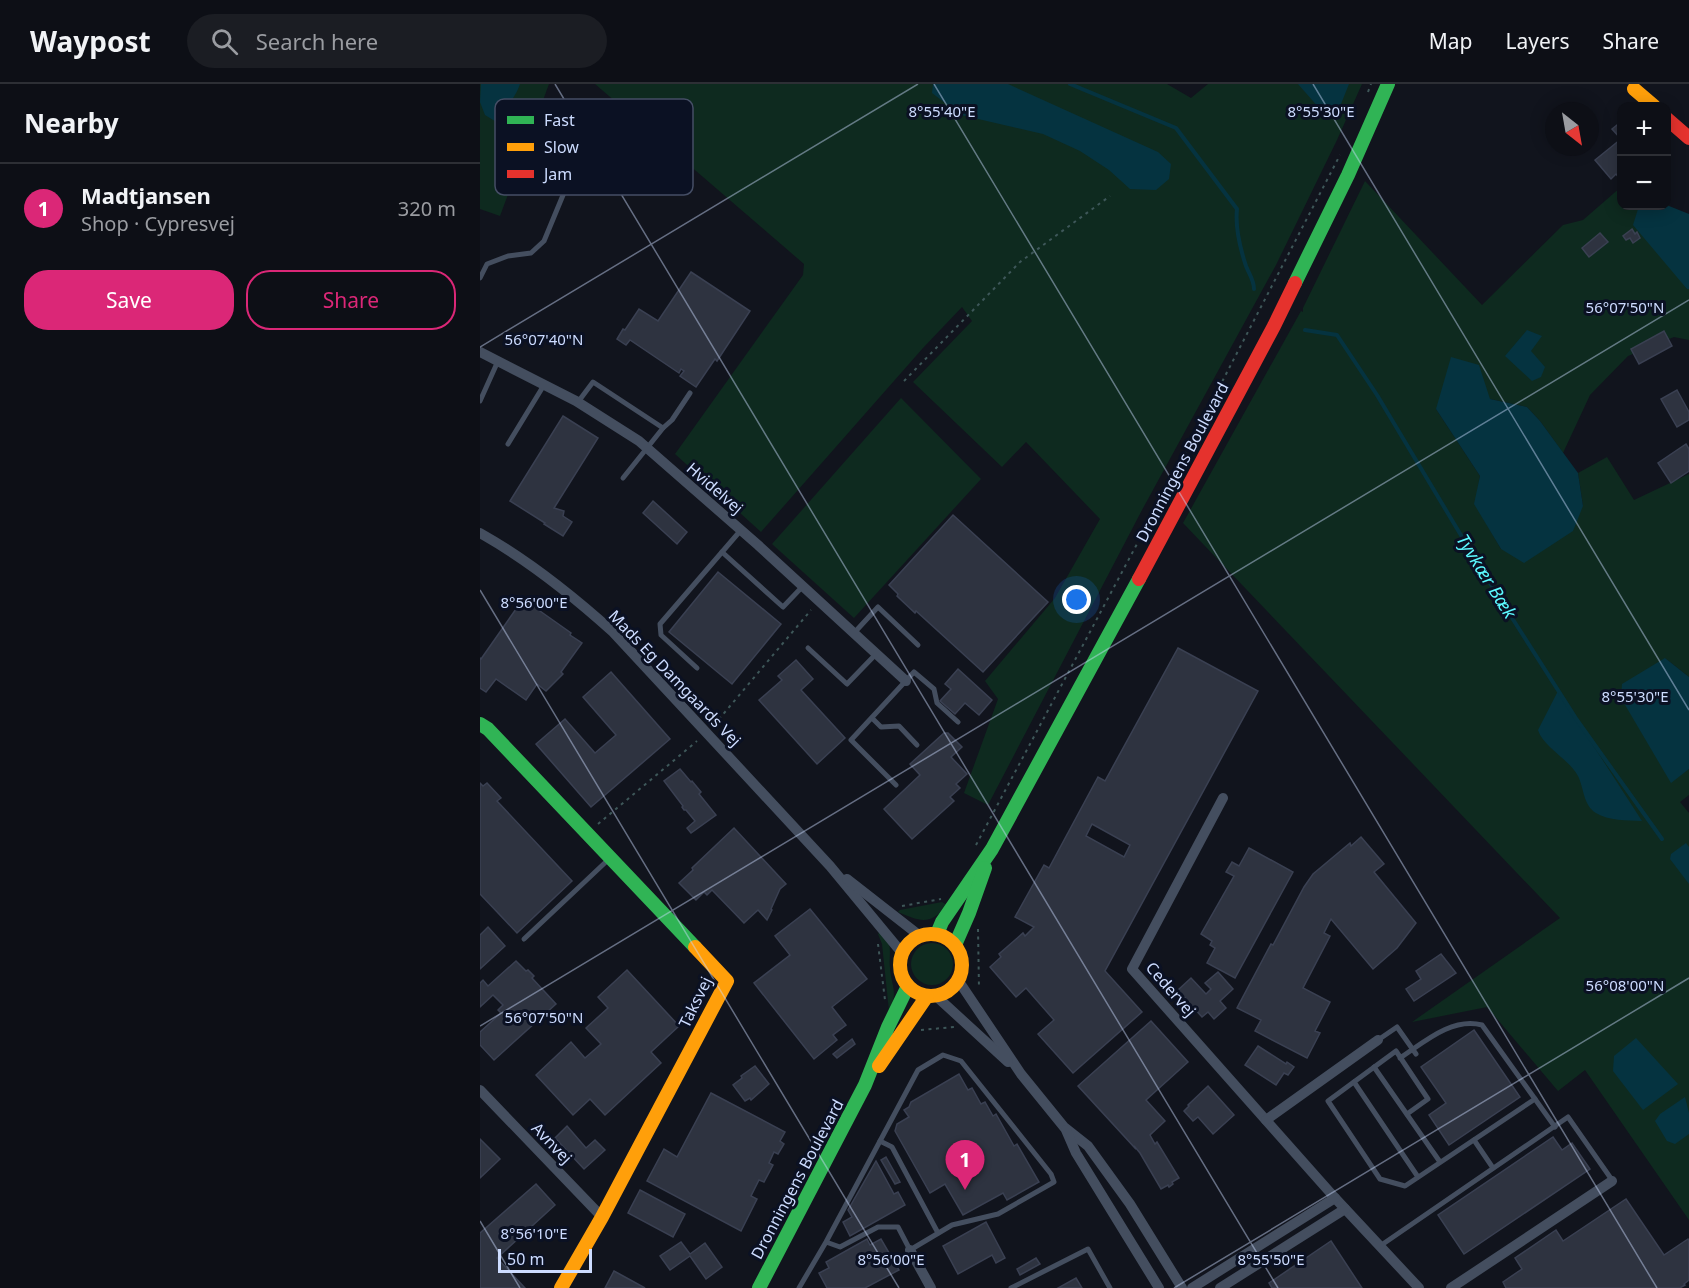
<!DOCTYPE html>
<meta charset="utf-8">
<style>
:root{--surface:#0d0f16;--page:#1b1d23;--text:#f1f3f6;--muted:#9a9ca1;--line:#2d2f35;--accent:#db2777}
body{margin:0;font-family:"Noto Sans",sans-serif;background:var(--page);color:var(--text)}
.controls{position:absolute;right:18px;top:18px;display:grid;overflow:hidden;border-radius:12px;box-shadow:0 3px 15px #0003}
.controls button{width:54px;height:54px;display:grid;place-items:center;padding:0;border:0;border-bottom:2px solid var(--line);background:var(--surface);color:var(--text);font:30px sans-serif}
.compass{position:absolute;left:1065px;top:18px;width:54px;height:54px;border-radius:50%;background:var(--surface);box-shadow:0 3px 15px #0003;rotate:149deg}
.scale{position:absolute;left:18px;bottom:15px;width:94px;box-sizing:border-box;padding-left:6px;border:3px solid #cddcff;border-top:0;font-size:16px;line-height:21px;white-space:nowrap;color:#cddcff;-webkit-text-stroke:4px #0b1123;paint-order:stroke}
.you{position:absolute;left:597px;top:516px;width:21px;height:21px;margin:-15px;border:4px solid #fff;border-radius:50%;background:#1a73e8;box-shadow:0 0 0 9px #1a73e833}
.badge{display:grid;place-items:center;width:39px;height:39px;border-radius:50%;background:var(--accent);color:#fff;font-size:20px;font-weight:700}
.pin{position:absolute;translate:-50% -50px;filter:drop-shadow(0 2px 3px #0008)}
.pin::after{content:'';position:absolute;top:32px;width:21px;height:18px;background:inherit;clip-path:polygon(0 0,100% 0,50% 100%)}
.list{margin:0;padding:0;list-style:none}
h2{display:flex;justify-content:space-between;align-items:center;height:78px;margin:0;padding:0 24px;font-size:26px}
h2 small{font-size:20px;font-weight:400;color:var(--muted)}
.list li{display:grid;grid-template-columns:39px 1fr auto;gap:18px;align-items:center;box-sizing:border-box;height:90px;padding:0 24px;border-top:2px solid var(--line)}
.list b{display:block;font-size:22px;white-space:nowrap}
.list p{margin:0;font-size:20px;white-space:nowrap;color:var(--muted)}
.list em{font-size:20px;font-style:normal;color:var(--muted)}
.actions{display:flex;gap:12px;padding:18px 24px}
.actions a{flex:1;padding:14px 0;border:2px solid var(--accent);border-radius:24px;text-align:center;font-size:21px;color:var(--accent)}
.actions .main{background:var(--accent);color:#fff}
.icon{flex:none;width:33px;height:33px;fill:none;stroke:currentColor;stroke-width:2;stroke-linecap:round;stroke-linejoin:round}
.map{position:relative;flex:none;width:1209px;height:1204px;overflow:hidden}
header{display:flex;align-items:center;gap:36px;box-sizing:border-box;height:84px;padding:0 30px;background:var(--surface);border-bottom:2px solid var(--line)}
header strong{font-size:28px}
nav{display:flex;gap:33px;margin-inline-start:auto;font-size:21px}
.search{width:420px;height:54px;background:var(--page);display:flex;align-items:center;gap:15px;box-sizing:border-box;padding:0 21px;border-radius:33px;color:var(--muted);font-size:22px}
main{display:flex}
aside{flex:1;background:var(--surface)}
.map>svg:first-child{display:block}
.green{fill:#0e2a1f}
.water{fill:#053340}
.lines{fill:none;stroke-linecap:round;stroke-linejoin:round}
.stream{stroke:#053340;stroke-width:4}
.building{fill:#2e3340;stroke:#3a4052;stroke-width:1.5;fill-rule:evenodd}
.path{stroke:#3e5759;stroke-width:2;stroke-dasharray:3 4.5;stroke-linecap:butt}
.lane{stroke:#444e5f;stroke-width:5}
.street{stroke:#444e5f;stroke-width:10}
.fast{stroke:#30b455;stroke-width:14}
.slow{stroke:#ff9f0a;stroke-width:14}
.jam{stroke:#e5322d;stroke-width:14}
.ticks{fill:none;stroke:#cddcff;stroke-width:1.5;stroke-opacity:0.45}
.labels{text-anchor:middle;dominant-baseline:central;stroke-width:6;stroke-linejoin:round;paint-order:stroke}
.street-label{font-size:16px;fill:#cddcff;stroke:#0b1123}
.water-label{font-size:18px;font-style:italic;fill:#5bf9ff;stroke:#0b1123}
.key{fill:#0b1123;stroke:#454e65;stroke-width:1.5}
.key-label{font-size:16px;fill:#cddcff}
.ticks-label{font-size:15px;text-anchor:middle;fill:#cddcff;stroke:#0b1123;stroke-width:6;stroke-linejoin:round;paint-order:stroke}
</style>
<header>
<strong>Waypost</strong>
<div class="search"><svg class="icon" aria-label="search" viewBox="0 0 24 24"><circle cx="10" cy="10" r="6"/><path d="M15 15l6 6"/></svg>Search here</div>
<nav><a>Map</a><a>Layers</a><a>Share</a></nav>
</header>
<main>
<aside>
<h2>Nearby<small></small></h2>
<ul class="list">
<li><span class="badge">1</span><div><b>Madtjansen</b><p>Shop · Cypresvej</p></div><em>320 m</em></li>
</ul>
<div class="actions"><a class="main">Save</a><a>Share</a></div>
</aside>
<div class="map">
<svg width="1209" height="1204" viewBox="0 0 1209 1204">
<rect width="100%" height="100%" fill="#11141d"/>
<g class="green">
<polygon points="0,0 69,0 20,132 0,125"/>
<polygon points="115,0 687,0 711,14 728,0 882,0 857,56 796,181 662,426 508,721 484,709 518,615 505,597 575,514 620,435 546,358 522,383 433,298 492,237 482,223 443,264 281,448 195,370 323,191 324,180"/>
<polygon points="885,97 1002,221 1083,141 1103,136 1141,103 1142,122 1186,122 1187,120 1189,122 1158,125 1207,205 1209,205 1209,256 1194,253 1148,272 1110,311 1083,369 1060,337 1047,323 1010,315 956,325 1000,392 995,420 1021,465 1103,422 1098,389 1127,373 1154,416 1209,390 1209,593 1185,574 1191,698 1209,685 1209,711 1200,718 1209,729 1209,1136 1105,986 1078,1007 1007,923 932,938 1080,834 703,439 821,227 823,228 823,224"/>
<polygon points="421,314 501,395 374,534 292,460"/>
<path d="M462,818l6,4c-20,19 -26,16 -50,6l2,-2z"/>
<path d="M400,847c3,4 7,8 9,12 2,8 0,17 1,25 1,17 9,25 -1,43l-7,-67 -4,-10z"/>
<circle cx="452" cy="880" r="21"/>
</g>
<g class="water">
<path d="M1,0h39c-4,13 -15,22 -16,36l-6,3 -13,-8 -5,-13z"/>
<polygon points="453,0 528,0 678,68 691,80 689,95 676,106 650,105 629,86 600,67 563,50 481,31 452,9"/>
<polygon points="818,0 869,0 859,25 847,33"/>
<polygon points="1189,122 1209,130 1209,205 1207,205 1153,141 1158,125"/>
<polygon points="1047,246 1062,252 1051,267 1065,283 1061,293 1052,297 1025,272"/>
<polygon points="971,273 999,281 1010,315 1047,323 1060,337 1098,389 1103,422 1093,447 1044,479 1021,465 994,420 1000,392 956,325"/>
<polygon points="1185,574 1209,593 1209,685 1191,699 1141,614 1142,600"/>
<path d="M1078,607l84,130c-14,-1 -34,0 -46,-8 -13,-8 -12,-25 -18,-37 -9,-17 -35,-29 -40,-46z"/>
<polygon points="1206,759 1209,763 1209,800 1190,775 1191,770"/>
<polygon points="1156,954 1198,1000 1163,1026 1133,987 1134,972"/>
<polygon points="1205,1013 1209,1029 1209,1050 1195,1060 1187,1057 1175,1037 1180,1030"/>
</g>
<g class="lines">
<g class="stream">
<path d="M590,0l106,44 61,81c-2,19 3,39 9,57 3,8 8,14 8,23"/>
<polyline points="825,246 857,251 897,311 1006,493 1097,636 1182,755"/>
</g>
</g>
<g class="building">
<polygon points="1142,37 1142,94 1140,95 1136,90 1131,95 1115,76 1141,55 1132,45"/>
<polygon points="1152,145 1155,150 1157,148 1160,154 1153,159 1150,154 1146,156 1143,152"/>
<polygon points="1120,149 1128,158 1109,173 1102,164"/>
<polygon points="211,188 270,227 237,277 235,275 216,303 200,292 204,287 201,285 199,289 150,256 146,261 137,255 143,245 145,246 159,225 178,237"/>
<polygon points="1184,247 1192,262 1159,280 1151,265"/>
<polygon points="1197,306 1209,328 1209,336 1197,343 1181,315"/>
<polygon points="83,332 118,354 74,424 84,427 83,432 92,438 83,452 64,440 65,439 30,417"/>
<polygon points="1206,360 1209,365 1209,387 1191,399 1178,379"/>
<polygon points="173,417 207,448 197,460 163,429"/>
<polygon points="473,431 568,518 503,588 436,527 435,529 417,512 418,510 409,501"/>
<polygon points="238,488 301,540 252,600 189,548"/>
<polygon points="43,515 91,549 90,551 102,559 81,588 83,590 66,607 57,600 46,616 16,595 6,608 0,604 0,574 1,575"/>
<path d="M698,564l80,43 -153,280 37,41 -69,61 -35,-39 16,-14 -28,-32 -10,9 -26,-30 11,-10 -2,-3 24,-21 2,3 9,-9 -19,-10 29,-52 5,3 49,-91 7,4zM612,740l38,21 -6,12 -38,-21z"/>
<polygon points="316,576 333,595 321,606 365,654 337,680 279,616 302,596 298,592"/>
<polygon points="478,585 512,616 499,631 485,619 475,630 460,617 471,605 465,600"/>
<polygon points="131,588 190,655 111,723 56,660 85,635 115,669 136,651 103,613"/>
<polygon points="464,649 468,649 482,663 471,673 487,690 476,700 480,704 470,713 474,717 432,755 404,725 440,691 430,680"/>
<polygon points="200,685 211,698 212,697 221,708 219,710 236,731 211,749 207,744 215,737 206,726 204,726 202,723 203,722 184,697"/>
<polygon points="0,699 3,702 7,699 21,714 17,717 92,797 37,849 0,810"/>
<polygon points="254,744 306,800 300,805 291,825 292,826 287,836 278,826 264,839 232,806 227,811 224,808 216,816 199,799 213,786 212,784"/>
<polygon points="881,753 904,780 894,788 936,839 917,864 893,885 851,835 844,849 850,852 823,904 850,918 835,947 840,949 827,974 775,947 781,936 757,924 791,860 793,861 824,803 833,790 870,759 871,762"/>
<polygon points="769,764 813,788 755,894 727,879 735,864 730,861 732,857 721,850 754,792 746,788 752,778 759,782"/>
<polygon points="330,825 387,895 352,923 366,941 353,951 357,956 334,975 274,899 310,871 295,852"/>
<polygon points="8,843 25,862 0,885 0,851"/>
<polygon points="961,870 976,889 934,917 926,905 941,895 936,887"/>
<polygon points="36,877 46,887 48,886 54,892 52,894 76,920 14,976 0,961 0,948 21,929 18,926 23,921 13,911 0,923 0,899 3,896 8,902"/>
<polygon points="147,886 199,942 171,968 181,979 125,1031 110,1015 93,1031 56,991 91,958 105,974 121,960 106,944 128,924 118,913"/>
<polygon points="738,888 753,905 740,917 746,924 734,935 728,928 722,933 698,906 711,894 726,910 731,905 725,899"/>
<polygon points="671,937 708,978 666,1016 685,1037 670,1051 675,1060 677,1058 699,1094 692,1098 693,1100 689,1103 688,1101 681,1105 660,1069 655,1063 655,1064 598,1002"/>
<polygon points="994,946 1040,1013 969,1061 949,1031 966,1019 941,983"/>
<polygon points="372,955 375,960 357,974 353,970"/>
<polygon points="778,962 806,980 807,978 814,983 808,991 804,989 796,1001 765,981"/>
<polygon points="275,982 289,1000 271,1016 270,1014 265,1017 253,1001 262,994 261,992"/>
<polygon points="479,990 488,1006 492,1004 501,1020 505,1018 513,1032 516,1030 534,1062 537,1060 559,1098 527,1116 523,1109 483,1131 465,1100 450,1109 415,1047 417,1040 429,1033 424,1026 429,1023 431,1018"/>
<polygon points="728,1002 754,1031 733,1050 718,1033 713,1037 704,1027 709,1022 708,1021"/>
<polygon points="231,1009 305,1048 300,1057 304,1060 298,1070 294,1068 289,1079 293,1081 284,1098 279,1096 271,1112 277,1115 261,1147 167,1097 184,1065 197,1073"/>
<polygon points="87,1042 106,1064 115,1056 125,1066 104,1085 75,1054"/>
<polygon points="1073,1053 1082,1066 1092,1059 1110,1085 984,1170 958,1131"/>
<polygon points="0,1055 20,1075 0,1094"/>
<polygon points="406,1073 420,1098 415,1100 401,1076"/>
<polygon points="396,1077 414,1110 418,1108 425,1121 370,1152 363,1138 372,1133 368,1126"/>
<polygon points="56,1100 75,1121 17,1174 45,1204 0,1204 0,1149"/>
<polygon points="160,1106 205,1130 193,1153 148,1129"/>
<polygon points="1146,1115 1184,1171 1208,1155 1209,1157 1209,1196 1204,1200 1205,1201 1200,1204 1026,1204 1023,1198 1042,1185 1035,1174 1076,1146 1083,1157"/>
<polygon points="506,1138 525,1174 516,1179 512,1171 478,1190 463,1162"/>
<polygon points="387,1155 390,1161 401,1155 419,1186 385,1204 347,1204 339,1189 349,1184 346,1178"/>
<polygon points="851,1157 882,1204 792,1204 789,1199"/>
<polygon points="201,1158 210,1170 225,1159 242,1183 226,1195 210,1172 190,1186 180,1172"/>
<polygon points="556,1174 560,1180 540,1191 537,1185"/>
<polygon points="134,1187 165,1204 125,1204"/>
<polygon points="596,1194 602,1204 578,1204"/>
</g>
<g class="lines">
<g class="path">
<polyline points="888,8 891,0"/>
<polyline points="424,297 540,178 630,112"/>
<polyline points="234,641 331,526"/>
<polyline points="118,740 217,657"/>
<polyline points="496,761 680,417 860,71"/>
<polyline points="422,822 461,815"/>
<polyline points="498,845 499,905"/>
<polyline points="398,860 405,916"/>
<polyline points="441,946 474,943"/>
</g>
<g class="lane">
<polyline points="0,194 7,180 28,172 51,169 64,157 93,87"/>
<polyline points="0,317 18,277"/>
<polyline points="98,318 113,298 183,344 143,394"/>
<polyline points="183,344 192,336 210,309"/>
<polyline points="28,360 64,301"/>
<polyline points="242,468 303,523 323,502"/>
<polyline points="374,549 398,523 438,561"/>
<polyline points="328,564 367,600 396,570"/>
<polyline points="217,584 181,551 180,540 261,446"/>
<polyline points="392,634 401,643 419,642 437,661"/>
<polyline points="416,701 371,656 434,588 454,605 457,619 478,638"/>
<polyline points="44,855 130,774"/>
<polyline points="898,956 917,943 936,970"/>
<path d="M920,974c24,-16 52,-41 82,-33l53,74 -130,87 -25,-7 -52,-78 68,-50 32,48 -21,15"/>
<polyline points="894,983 960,1078"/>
<polyline points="874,998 938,1093"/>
<polyline points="1055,1015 1075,1043"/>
<polyline points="994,1056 1013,1084"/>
<polyline points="400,1057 412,1063 458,1149"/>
<polyline points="900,1162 1088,1033 1132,1096"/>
<polyline points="319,1204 346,1158 438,986 463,971 481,977 571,1090 574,1098 518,1130 472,1141 430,1166 418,1143 398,1143 360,1163 346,1158"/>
<polyline points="531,1204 608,1165 630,1204"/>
</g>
<g class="street">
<polyline points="0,268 96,317 159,357 278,461 426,597"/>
<path d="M0,449c48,27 92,62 133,99l217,234 72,87"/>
<polyline points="743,714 652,885 855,1114 939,1204"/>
<polyline points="367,795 440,852"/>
<polyline points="478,896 541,990 584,1043 608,1062 650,1120 702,1204"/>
<polyline points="456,912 528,978"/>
<polyline points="0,1006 122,1133"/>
<polyline points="786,1036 898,956"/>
<polyline points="586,1046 596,1069 679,1204"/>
<polyline points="430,1166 451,1204"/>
<polyline points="712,1204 855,1114"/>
<polyline points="740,1204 865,1125"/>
<polyline points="971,1204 1132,1097"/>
</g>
<g class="fast">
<polyline points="815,199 868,91 908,0"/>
<polyline points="0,640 8,645 215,863"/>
<polyline points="457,850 462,838 512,765 659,495"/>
<polyline points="475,861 489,829 505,784"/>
<polyline points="279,1204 385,1001 408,943 428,902"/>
</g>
<g class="slow">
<polyline points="1154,5 1174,22"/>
<circle cx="451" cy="881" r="31"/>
<polyline points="399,982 447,912"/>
<polyline points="81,1204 122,1133 247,897 215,863"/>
</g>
<g class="jam">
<polyline points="1186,34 1209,54"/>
<polyline points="659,495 794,242 815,199"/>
</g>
</g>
<path class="ticks" d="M75,0l723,1204M454,0l723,1204M833,0l376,626M0,263l438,-263M0,506l419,698M0,942l1209,-726M0,1137l40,67M694,1204l515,-310"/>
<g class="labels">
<g class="street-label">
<text transform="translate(702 378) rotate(-62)">Dronningens Boulevard</text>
<text transform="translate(235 404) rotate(41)">Hvidelvej</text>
<text transform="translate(195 594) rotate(46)">Mads Eg Damgaards Vej</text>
<text transform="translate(691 905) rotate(49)">Cedervej</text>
<text transform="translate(215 918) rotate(-64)">Taksvej</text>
<text transform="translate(72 1059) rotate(46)">Avnvej</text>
<text transform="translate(317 1095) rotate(-62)">Dronningens Boulevard</text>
</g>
<g class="water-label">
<text transform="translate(1007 492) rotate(58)">Tyvkær Bæk</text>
</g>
</g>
<rect x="15" y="15" width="198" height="96" rx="9" class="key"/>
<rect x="27" y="32" width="27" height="8" fill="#30b455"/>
<rect x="27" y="59" width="27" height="8" fill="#ff9f0a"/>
<rect x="27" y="86" width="27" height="8" fill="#e5322d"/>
<g class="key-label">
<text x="64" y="42">Fast</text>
<text x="64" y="69">Slow</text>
<text x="64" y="96">Jam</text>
</g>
<g class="ticks-label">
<text x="462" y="33">8°55'40"E</text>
<text x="841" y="33">8°55'30"E</text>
<text x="1145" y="229">56°07'50"N</text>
<text x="64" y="261">56°07'40"N</text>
<text x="54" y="524">8°56'00"E</text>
<text x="1155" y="618">8°55'30"E</text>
<text x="1145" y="907">56°08'00"N</text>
<text x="64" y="939">56°07'50"N</text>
<text x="54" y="1155">8°56'10"E</text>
<text x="411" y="1181">8°56'00"E</text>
<text x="791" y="1181">8°55'50"E</text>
</g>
</svg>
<div class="controls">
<button>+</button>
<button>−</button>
</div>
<svg class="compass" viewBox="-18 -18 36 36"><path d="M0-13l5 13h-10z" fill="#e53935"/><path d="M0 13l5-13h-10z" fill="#9a9ca1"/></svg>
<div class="scale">50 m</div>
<div class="you"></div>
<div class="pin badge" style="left:485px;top:1106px">1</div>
</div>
</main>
